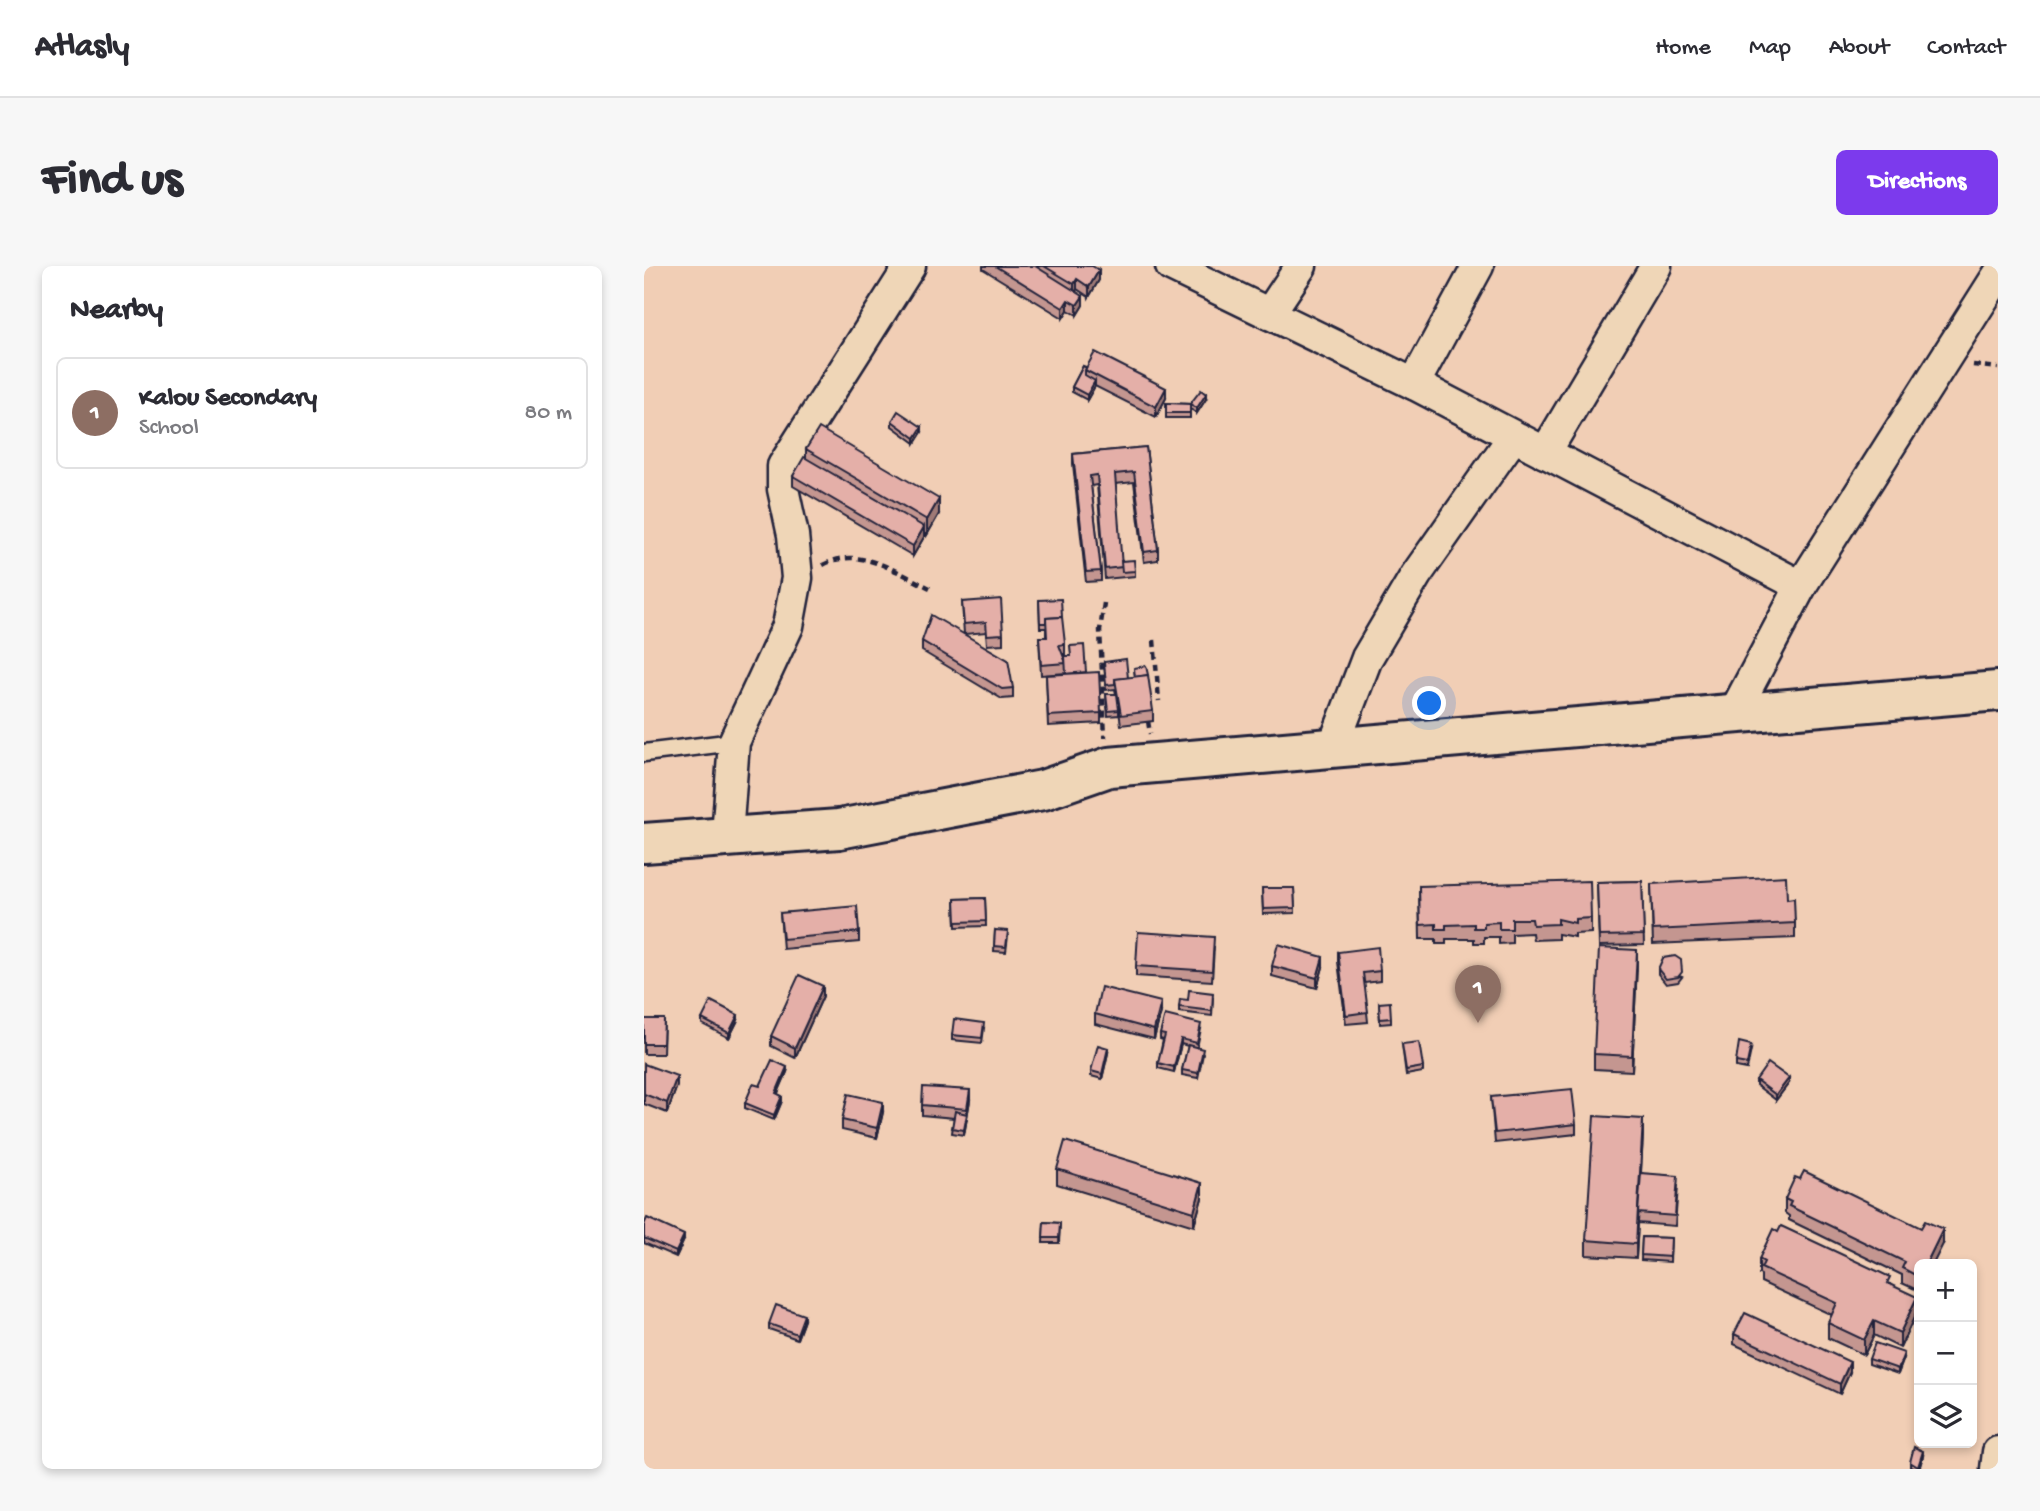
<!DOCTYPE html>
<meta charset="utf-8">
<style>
:root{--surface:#fff;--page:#f7f7f7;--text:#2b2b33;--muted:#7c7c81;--line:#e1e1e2;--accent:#7c3aed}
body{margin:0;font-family:"Gochi Hand",sans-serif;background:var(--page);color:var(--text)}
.controls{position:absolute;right:21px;bottom:21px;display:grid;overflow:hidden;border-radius:10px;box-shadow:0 4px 10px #0003}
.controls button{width:63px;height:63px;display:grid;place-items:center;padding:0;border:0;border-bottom:2px solid var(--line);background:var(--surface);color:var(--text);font:35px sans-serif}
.you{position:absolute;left:786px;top:438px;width:24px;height:24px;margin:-18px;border:5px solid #fff;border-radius:50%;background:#1a73e8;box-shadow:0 0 0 10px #1a73e833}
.badge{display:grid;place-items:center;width:46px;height:46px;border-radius:50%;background:var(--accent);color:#fff;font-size:23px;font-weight:700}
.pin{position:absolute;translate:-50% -58px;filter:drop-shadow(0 2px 4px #0008)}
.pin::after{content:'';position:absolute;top:37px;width:24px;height:21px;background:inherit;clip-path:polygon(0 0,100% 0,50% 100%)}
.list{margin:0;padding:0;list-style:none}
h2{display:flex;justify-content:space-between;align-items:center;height:91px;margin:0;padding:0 28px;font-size:30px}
h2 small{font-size:23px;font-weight:400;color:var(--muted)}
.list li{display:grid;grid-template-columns:46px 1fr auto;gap:21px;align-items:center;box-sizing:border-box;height:112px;margin:0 14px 14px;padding:0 14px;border:2px solid var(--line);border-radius:10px}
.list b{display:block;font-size:26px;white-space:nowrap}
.list p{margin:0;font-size:23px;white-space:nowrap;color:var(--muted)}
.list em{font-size:23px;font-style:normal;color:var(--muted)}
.icon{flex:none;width:38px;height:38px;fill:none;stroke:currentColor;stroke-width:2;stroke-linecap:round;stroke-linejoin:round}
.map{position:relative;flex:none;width:1354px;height:1203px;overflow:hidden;border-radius:10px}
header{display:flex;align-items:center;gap:42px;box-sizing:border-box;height:98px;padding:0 35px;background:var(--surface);border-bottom:2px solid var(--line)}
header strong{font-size:33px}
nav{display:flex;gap:38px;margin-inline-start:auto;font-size:24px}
.intro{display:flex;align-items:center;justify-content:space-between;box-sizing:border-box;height:168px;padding:0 42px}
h1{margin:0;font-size:49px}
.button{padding:18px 32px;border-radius:10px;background:var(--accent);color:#fff;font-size:24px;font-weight:700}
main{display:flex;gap:42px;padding:0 42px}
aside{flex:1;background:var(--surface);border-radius:10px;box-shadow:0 4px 10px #0003}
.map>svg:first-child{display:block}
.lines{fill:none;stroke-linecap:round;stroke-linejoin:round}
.lane-casing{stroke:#22223b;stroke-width:21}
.street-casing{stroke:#22223b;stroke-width:35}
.secondary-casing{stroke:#22223b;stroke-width:44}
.path{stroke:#22223b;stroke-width:4.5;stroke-dasharray:7 5;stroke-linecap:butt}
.lane{stroke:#efd6b7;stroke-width:16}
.street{stroke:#efd6b7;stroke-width:30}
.secondary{stroke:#efd6b7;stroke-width:38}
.wall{fill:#c49690;stroke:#22223b;stroke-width:2}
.shaded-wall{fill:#a07a76;stroke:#22223b;stroke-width:2}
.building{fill:#e4afa8;stroke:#22223b;stroke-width:2}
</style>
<header>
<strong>Atlasly</strong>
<nav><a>Home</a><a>Map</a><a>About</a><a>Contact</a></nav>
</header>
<div class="intro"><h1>Find us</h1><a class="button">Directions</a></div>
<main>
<aside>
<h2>Nearby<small></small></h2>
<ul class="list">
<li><span class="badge" style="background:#8d6e63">1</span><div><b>Kalou Secondary</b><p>School</p></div><em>80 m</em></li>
</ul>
</aside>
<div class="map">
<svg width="1354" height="1203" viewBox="0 0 1354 1203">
<rect width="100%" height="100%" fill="#f1ceb5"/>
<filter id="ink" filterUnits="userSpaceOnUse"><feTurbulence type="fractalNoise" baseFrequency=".0143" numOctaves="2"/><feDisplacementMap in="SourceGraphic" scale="14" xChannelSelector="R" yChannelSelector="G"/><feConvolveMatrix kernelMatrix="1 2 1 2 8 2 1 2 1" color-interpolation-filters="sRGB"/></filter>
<g filter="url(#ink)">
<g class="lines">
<g class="lane-casing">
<polyline id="lane" points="0,487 90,476"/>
</g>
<g class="street-casing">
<g id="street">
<polyline points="527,0 770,118 1157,320"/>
<polyline points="625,48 657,0"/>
<polyline points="770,118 834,0"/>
<polyline points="901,187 1012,0"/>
<polyline points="1091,445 1157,320 1354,9"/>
<polyline points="689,481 723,392 772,309 869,171"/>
<polyline points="83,570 90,476 144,360 153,312 149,269 139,223 139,200 266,0"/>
<polyline points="1352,1203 1354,1186"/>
</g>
</g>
<g class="secondary-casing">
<polyline id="secondary" points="0,577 195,563 399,524 465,501 1354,425"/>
</g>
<g class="path">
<polyline points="1329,99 1354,102"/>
<path d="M179,299c36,-20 75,8 107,23"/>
<polyline points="460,337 456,364 461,472"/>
<polyline points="510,374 515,435"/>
<polyline points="504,455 506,468"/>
</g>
<use href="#lane" class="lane"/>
<use href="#street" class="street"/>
<use href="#secondary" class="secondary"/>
</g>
<g class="wall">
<polygon points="339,0 448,0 455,14 445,31 433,23 432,25 439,39 433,49 424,44 419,52 339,3"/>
<polygon points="439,100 522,132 512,151 451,120 443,134 428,126 428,121"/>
<polygon points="562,133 553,147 546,143 546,138"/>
<polygon points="522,137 546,138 546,152 522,152"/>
<polygon points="248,155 278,166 271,177 248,160"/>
<polygon points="502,181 514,284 514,294 500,296 490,216 471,218 477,295 491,305 491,310 461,313 453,219 447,220 457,305 457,315 442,316 429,198 429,188"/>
<polygon points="162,183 295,248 283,269 280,267 280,271 269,290 149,220 149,210 162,193"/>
<polygon points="395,334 421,378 421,388 419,388 421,395 442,406 457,447 457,457 404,460 402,409 422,408 422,402 422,407 397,409 395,371 402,371 402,362 396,362"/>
<polygon points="318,336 359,368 359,378 343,379 342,366 320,368 369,422 369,432 358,433 278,385 278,375 320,368"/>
<polygon points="460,396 484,412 491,411 490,402 509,445 509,455 477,459 475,445 475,449 464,450 462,428 472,428 471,423 462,424"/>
<polygon points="998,615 1000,679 955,680 953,616"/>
<polygon points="1007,618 1143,633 1151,657 1151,672 1009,678"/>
<polygon points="775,620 947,652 947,667 931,668 931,671 914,668 914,673 889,674 888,667 868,668 868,677 855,678 855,671 840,671 840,677 830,677 830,673 802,673 802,678 792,678 792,673 776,673"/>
<polygon points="618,622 650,622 651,647 619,648"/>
<polygon points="341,632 342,660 312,661 311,633"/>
<polygon points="136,647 215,666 215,676 139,683"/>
<polygon points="351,664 364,670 362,686 350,685"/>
<polygon points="570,681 568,715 492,710 492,700"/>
<polygon points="694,686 736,705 736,715 720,717 724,756 702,758 694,696"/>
<polygon points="993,698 988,805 950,803 950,788"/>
<polygon points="628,700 679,701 673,722 628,710"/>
<polygon points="1014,703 1038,711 1034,716 1022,718 1014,708"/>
<polygon points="179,730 151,792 127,780 127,770"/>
<polygon points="569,732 568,750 535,746 535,741 544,734"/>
<polygon points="735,737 747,752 747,757 736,758"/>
<polygon points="517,746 510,773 451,758 451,748"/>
<polygon points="0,753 20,753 19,788 0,788"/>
<polygon points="58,753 94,754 85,772 58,758"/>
<polygon points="340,762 338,777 308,774 308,769"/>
<polygon points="557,763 553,781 559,788 554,812 538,809 538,804 544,780 537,778 530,806 514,802 514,797 519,774 516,773 516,768"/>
<polygon points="758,778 779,801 779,806 762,809"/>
<polygon points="1107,784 1103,803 1092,801 1092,796"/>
<polygon points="464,787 458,813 447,810 447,805"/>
<polygon points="0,798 33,820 23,847 0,838"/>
<polygon points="143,806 133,828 138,835 130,854 101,842 101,837 116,820"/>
<polygon points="1112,814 1145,817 1132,834 1112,819"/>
<polygon points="847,831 932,858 932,868 851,877"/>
<polygon points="326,834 320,869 308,867 310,852 278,849 278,839"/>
<polygon points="239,846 233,872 198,864 198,854"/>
<polygon points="999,868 997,907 1034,920 1031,960 994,957 992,992 942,989 942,974"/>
<polygon points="413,903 558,932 550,960 413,918"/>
<polygon points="1141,933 1299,978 1275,998 1275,1025 1258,1017 1258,1009 1145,954 1145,950 1141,947"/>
<polygon points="400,956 416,957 415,977 399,977"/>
<polygon points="0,959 40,974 32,991 0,977"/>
<polygon points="998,971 1027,972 1026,996 997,994"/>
<polygon points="1115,993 1246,1018 1273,1045 1256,1082 1230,1069 1220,1089 1184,1072 1184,1057 1188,1049 1117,1016 1117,1009 1115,1008"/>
<polygon points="160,1054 153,1073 125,1063 125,1058"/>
<polygon points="1090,1068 1206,1106 1196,1128 1090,1078"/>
<polygon points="1260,1092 1254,1108 1225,1098 1225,1093"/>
<polygon points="1279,1190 1275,1203 1270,1203 1266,1201 1266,1196"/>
</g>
<g class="shaded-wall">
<polygon points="455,4 455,14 445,31 445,21"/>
<polygon points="433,13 433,23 430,28 430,18"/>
<polygon points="439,30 439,39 433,49 433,39"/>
<polygon points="424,34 424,44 419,52 419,42"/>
<polygon points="451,115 451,120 443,134 443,129"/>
<polygon points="522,122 522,132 512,151 512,141"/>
<polygon points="562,128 562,133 553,147 553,142"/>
<polygon points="278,161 278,166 271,177 271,172"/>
<polygon points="295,233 295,248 283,269 283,254"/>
<polygon points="280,261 280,271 269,290 269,280"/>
<polygon points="993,684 993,698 988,805 988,790"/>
<polygon points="679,691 679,701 673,722 673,712"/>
<polygon points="179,720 179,730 151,792 151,782"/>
<polygon points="517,736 517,746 510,773 510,764"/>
<polygon points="94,749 94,754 85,772 85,767"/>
<polygon points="537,773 537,778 530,806 530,801"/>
<polygon points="464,782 464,787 458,813 458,808"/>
<polygon points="143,801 143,806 132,832 132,827"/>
<polygon points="33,810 33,820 23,847 23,837"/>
<polygon points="1145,812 1145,817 1132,834 1132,829"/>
<polygon points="326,824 326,834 320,869 320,864"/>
<polygon points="138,830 138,835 130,854 130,849"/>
<polygon points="239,836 239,846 233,872 233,862"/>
<polygon points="999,853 999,868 992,992 992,978"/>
<polygon points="558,917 558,932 550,960 550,946"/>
<polygon points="1299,963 1299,978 1289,998 1282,998"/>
<polygon points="40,969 40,974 32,991 32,986"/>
<polygon points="1273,1031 1273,1045 1256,1082 1256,1067"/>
<polygon points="160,1049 160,1054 153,1073 153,1068"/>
<polygon points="1230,1055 1230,1069 1220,1089 1220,1074"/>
<polygon points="1260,1087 1260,1092 1254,1108 1254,1103"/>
<polygon points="1206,1096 1206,1106 1196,1128 1196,1118"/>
<polygon points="1279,1185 1279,1190 1275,1203 1274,1203"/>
</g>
<g class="building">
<polygon points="351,0 391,0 439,30 433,39 424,34 419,42"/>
<polygon points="400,0 448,0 455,4 445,21 433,13 430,18"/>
<polygon points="451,86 522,122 512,141 441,104"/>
<polygon points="439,100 442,102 441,104 441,109 451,115 443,129 428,121"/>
<polygon points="557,124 562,128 553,142 546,138"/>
<polygon points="522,137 546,138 546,147 522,147"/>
<polygon points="254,145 278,161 271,172 248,155"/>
<polygon points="175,162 295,233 283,254 162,183"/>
<polygon points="502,181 514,284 500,286 490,206 471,208 478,301 461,303 453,209 446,210 457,305 442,306 429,188"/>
<polygon points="160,191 280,261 269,280 149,210"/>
<polygon points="490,294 491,305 478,306 477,295"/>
<polygon points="357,333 359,368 343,369 342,356 320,358 318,336"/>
<polygon points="417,333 418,351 402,352 402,357 396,357 395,334"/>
<polygon points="287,349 364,394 369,422 358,423 278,375"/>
<polygon points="418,351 421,378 415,379 422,397 397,399 395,371 403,371 402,352"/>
<polygon points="440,379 442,406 422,408 421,390 427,390 426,380"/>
<polygon points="482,393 484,412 471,413 471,418 462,419 460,396"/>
<polygon points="502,400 504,409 491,411 490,402"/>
<polygon points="455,406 457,447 404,450 402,409"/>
<polygon points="504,409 509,445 477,449 471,413"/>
<polygon points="462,428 473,428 475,444 464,445"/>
<polygon points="1142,610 1143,633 1150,632 1151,657 1009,664 1007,618"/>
<polygon points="946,615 947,652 931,653 931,657 914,653 914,658 889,659 888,653 868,653 868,663 855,663 855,656 840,657 840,662 830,662 830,658 802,659 802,663 792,663 792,658 776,659 775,620"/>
<polygon points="998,615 1000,669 955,670 953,616"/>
<polygon points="618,622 650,622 651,642 619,643"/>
<polygon points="341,632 342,655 312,656 311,633"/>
<polygon points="213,640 215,666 139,673 136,647"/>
<polygon points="351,664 364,665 362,681 350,680"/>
<polygon points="494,666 570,671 568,705 492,700"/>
<polygon points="634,678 679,691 673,712 628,700"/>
<polygon points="734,681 736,705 719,707 724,746 702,749 694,686"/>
<polygon points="955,682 993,684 988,790 950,788"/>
<polygon points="1031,690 1037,694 1038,706 1034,711 1022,713 1014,703 1019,692"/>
<polygon points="155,709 179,720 151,782 127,770"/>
<polygon points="457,721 517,736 510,764 451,748"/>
<polygon points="545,724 569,727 568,745 535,741 536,733 544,734"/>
<polygon points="67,735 94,749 85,767 58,753"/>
<polygon points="746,736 747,752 736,753 735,737"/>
<polygon points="521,749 557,758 553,777 537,773 530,801 514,797 521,769 516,768"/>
<polygon points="0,753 20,753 19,778 0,778"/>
<polygon points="310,753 340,757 338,772 308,769"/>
<polygon points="775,776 779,801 762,804 758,778"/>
<polygon points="1095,776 1107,779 1103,798 1092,796"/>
<polygon points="454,779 464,782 458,808 447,805"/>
<polygon points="544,779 559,783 554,807 538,804"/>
<polygon points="128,794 143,801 132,827 138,830 130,849 101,837 109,818 116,820"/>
<polygon points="1124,797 1145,812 1132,829 1112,814"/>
<polygon points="0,798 33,810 23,837 0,828"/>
<polygon points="279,821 326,824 323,843 278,839"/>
<polygon points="928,823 932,858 851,867 847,831"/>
<polygon points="204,828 239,836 233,862 198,854"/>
<polygon points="311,845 323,848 320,864 308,862"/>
<polygon points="950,850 999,853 992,978 942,974"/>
<polygon points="421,875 558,917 550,946 413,903"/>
<polygon points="1160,905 1277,962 1281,955 1299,963 1282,998 1275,998 1275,1011 1258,1002 1261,996 1145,940 1147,936 1141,933 1151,911 1156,913"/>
<polygon points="997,907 1034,910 1031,950 994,947"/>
<polygon points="3,952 40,969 32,986 0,972 0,959"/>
<polygon points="400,956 416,957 415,972 399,972"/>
<polygon points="1137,960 1246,1011 1243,1017 1273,1031 1256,1067 1230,1055 1220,1074 1184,1057 1193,1037 1117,1002 1120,996 1115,993 1129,963 1134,966"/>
<polygon points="998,971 1027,972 1026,991 997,989"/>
<polygon points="132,1039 160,1049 153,1068 125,1058"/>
<polygon points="1101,1047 1206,1096 1196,1118 1090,1068"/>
<polygon points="1231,1077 1260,1087 1254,1103 1225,1093"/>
<polygon points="1270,1181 1279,1185 1274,1201 1266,1196"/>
</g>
</g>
</svg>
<div class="controls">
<button>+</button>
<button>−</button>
<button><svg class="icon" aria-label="layers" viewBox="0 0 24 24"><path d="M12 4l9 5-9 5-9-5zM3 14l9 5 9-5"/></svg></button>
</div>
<div class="you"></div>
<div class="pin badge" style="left:834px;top:757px;background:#8d6e63">1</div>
</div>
</main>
